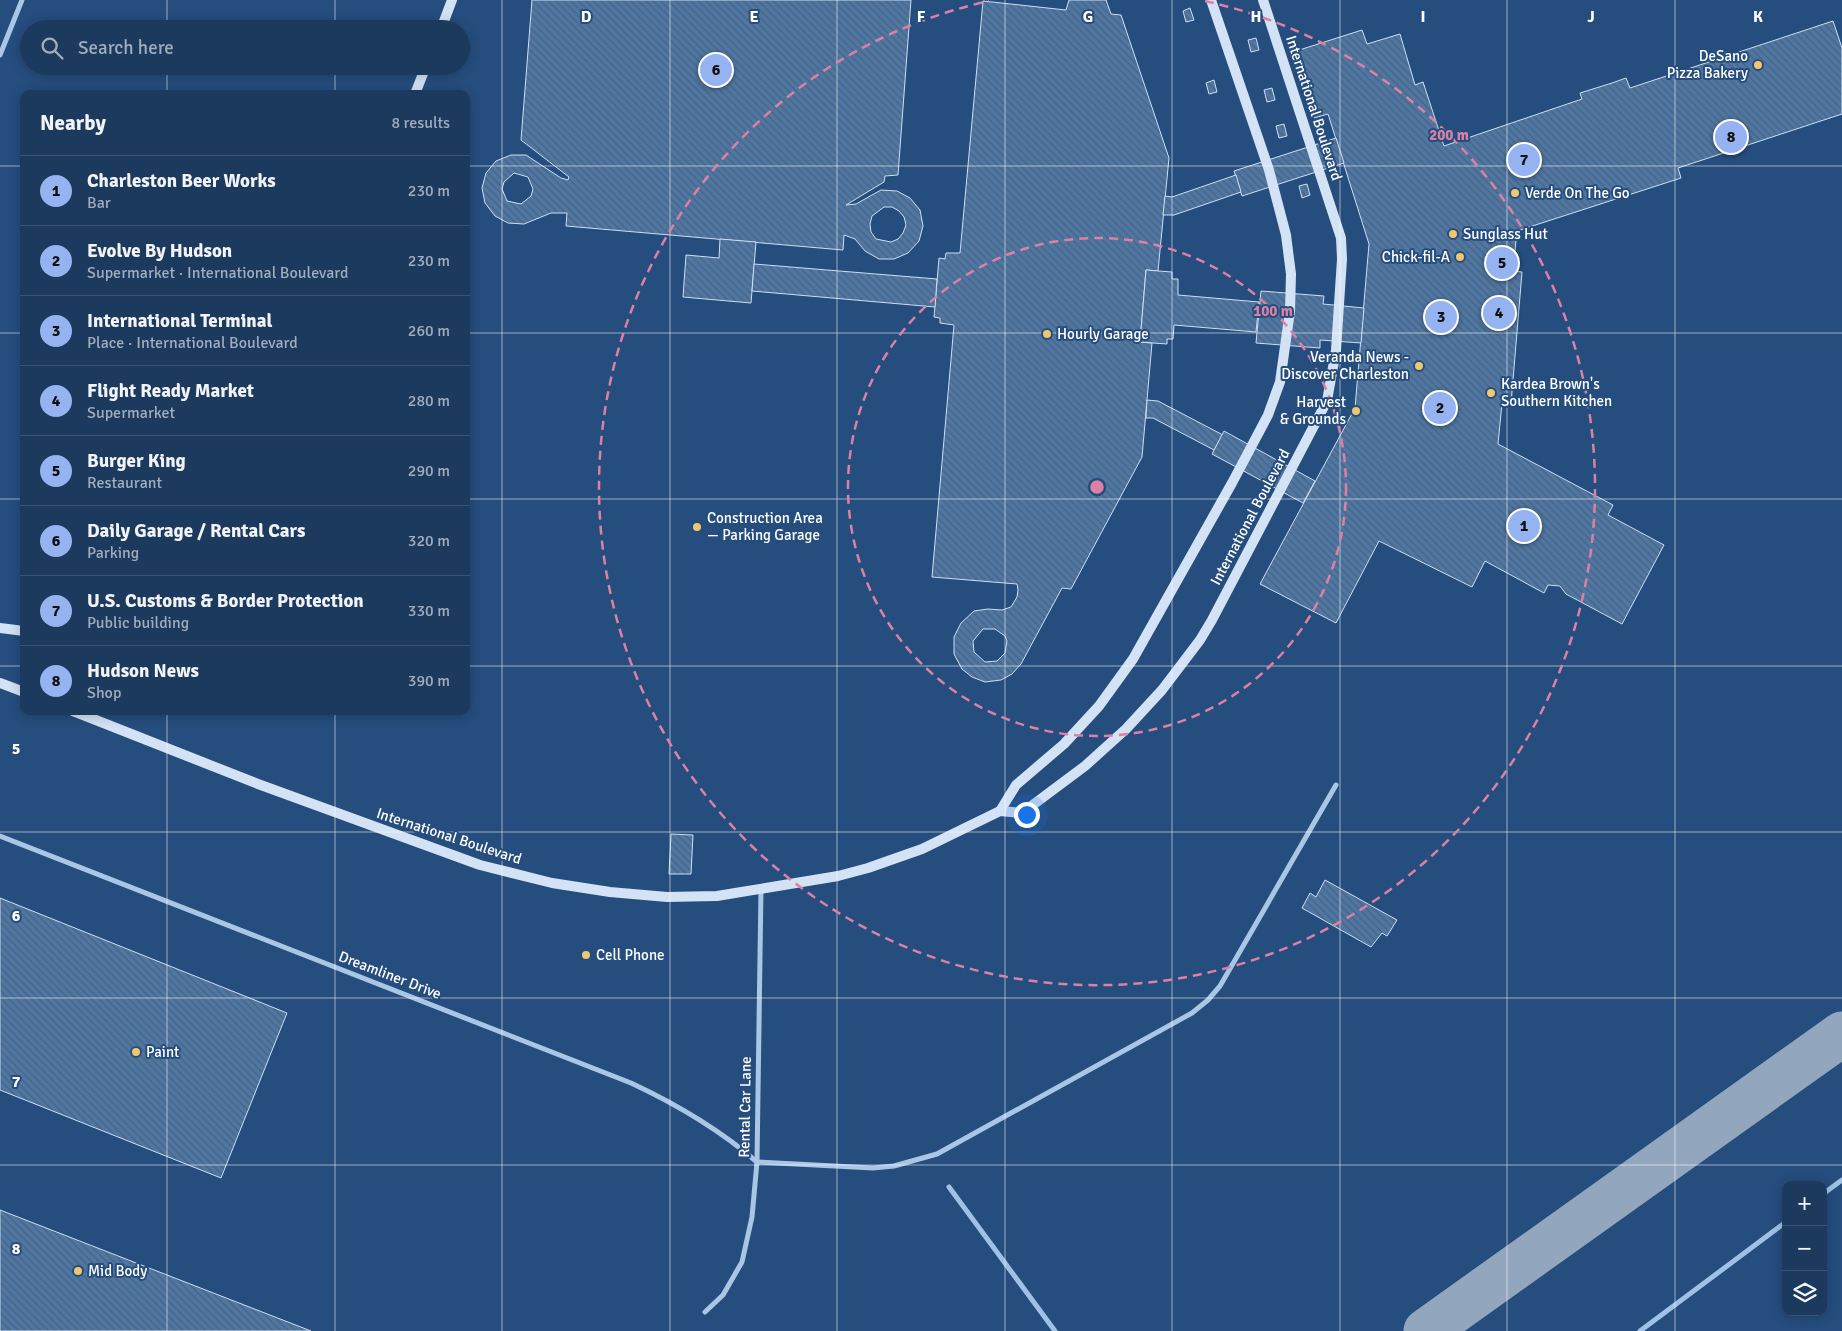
<!DOCTYPE html>
<meta charset="utf-8">
<style>
:root{--surface:#1c3a5e;--page:#294567;--text:#f1f3f6;--muted:#a0adbc;--line:#3a5473;--accent:#95b2f1}
body{margin:0;font-family:Signika,sans-serif;background:var(--page);color:var(--text)}
.controls{position:absolute;right:15px;bottom:15px;display:grid;overflow:hidden;border-radius:10px;box-shadow:0 2px 12px #0003}
.controls button{width:45px;height:45px;display:grid;place-items:center;padding:0;border:0;border-bottom:1px solid var(--line);background:var(--surface);color:var(--text);font:25px sans-serif}
.you{position:absolute;left:1026px;top:814px;width:18px;height:18px;margin:-12px;border:4px solid #fff;border-radius:50%;background:#1a73e8;box-shadow:0 0 0 8px #1a73e833}
.badge{display:grid;place-items:center;width:32px;height:32px;border-radius:50%;background:var(--accent);color:#111;font-size:16px;font-weight:700}
.pin{position:absolute;translate:-50% -50%;border:2px solid #fff;box-shadow:0 1px 5px #0006}
.list{margin:0;padding:0;list-style:none}
h2{display:flex;justify-content:space-between;align-items:center;height:65px;margin:0;padding:0 20px;font-size:21px}
h2 small{font-size:16px;font-weight:400;color:var(--muted)}
.list li{display:grid;grid-template-columns:32px 1fr auto;gap:15px;align-items:center;box-sizing:border-box;height:70px;padding:0 20px;border-top:1px solid var(--line)}
.list b{display:block;font-size:19px;white-space:nowrap}
.list p{margin:0;font-size:16px;white-space:nowrap;color:var(--muted)}
.list em{font-size:16px;font-style:normal;color:var(--muted)}
.icon{flex:none;width:28px;height:28px;fill:none;stroke:currentColor;stroke-width:2;stroke-linecap:round;stroke-linejoin:round}
.map{position:relative;flex:none;width:1842px;height:1331px;overflow:hidden}
.search{position:absolute;background:var(--surface);box-shadow:0 2px 12px #0003;left:20px;top:20px;width:450px;height:55px;display:flex;align-items:center;gap:12px;box-sizing:border-box;padding:0 18px;border-radius:28px;color:var(--muted);font-size:19px}
.panel{position:absolute;background:var(--surface);box-shadow:0 2px 12px #0003;left:20px;top:90px;width:450px;height:625px;border-radius:10px}
.map>svg:first-child{display:block}
.lines{fill:none;stroke-linecap:round;stroke-linejoin:round}
.stream{stroke:#9ec1e5;stroke-width:5}
.taxiway{stroke:#92a6be;stroke-width:45}
.building{fill:url(#building-back-hatch);stroke:#cddff4;fill-rule:evenodd}
.street{stroke:#aac6e5;stroke-width:5}
.secondary{stroke:#d3e2f5;stroke-width:10}
.grid{fill:none;stroke:#fff;stroke-width:1;stroke-opacity:0.55}
.ring{fill:none;stroke:#dd80a5;stroke-width:2.5;stroke-dasharray:9 6}
.poi-dot{fill:#eec76f;stroke:#254d7d;stroke-width:2}
.labels{text-anchor:middle;dominant-baseline:central;stroke-width:4;stroke-linejoin:round;paint-order:stroke}
.poi-label{font-size:15px;fill:#fff;stroke:#254d7d;text-anchor:start}
.street-label{font-size:15px;fill:#fff;stroke:#254d7d}
.grid-label{font-size:16px;text-anchor:middle;font-weight:bold;fill:#fff;stroke:#254d7d;stroke-width:4;stroke-linejoin:round;paint-order:stroke}
.centre{fill:#dd80a5;stroke:#254d7d;stroke-width:2.5}
.ring-label{font-size:15px;text-anchor:middle;font-weight:bold;fill:#dd80a5;stroke:#254d7d;stroke-width:4;stroke-linejoin:round;paint-order:stroke}
</style>
<div class="map">
<svg width="1842" height="1331" viewBox="0 0 1842 1331">
<defs>
<pattern id="building-back-hatch" width="6" height="6" patternUnits="userSpaceOnUse" patternTransform="scale(1.25)"><rect width="6" height="6" fill="#4e77a5"/><path d="M-1 5l2 2M0 0l6 6M5-1l2 2" fill="none" stroke="#4d6278"/></pattern>
</defs>
<rect width="100%" height="100%" fill="#254d7d"/>
<g class="lines">
<g class="stream">
<polyline points="949,1187 1055,1331"/>
<polyline points="1823,1194 1842,1180"/>
<polyline points="1640,1331 1786,1222"/>
</g>
<polyline class="taxiway" points="1426,1331 1842,1034"/>
</g>
<g class="building">
<path d="M532,0h379l-13,175 -13,1 -1,6 -38,23 10,-1 25,-14 16,1 13,7 10,12 3,16 -4,15 -11,12 -14,6h-15l-14,-8 -10,-12 -11,-4 -1,15 -277,-24 1,-13h-16l-27,11 -16,-1 -13,-7 -10,-13 -3,-15 4,-15 10,-12 15,-6h15l35,23 7,2 1,-3 -48,-37zM514,173l14,4 5,12 -2,7 -10,8 -14,-3 -5,-12 2,-7zM884,207h8l7,4 5,6 2,8 -3,8 -5,6 -7,3 -15,-3 -5,-7 -1,-8 2,-8z"/>
<path d="M1069,0h37l5,14 10,1 48,143 -11,113 -12,-1 -6,72 12,1 -10,114 -71,132 -9,-1 -41,76 -9,10 -11,6 -16,2 -13,-5 -10,-8 -8,-15v-17l7,-14 13,-12 14,-2 14,1 9,-3 6,-10 1,-7 -1,-6 -85,-7 22,-252 -14,-2v-5l-6,-1 5,-59 6,1 1,-6h14l23,-252 83,9zM983,629h12l10,7 2,5 -2,12 -8,8 -12,1 -11,-10 -1,-11z"/>
<polygon points="1190,8 1194,20 1186,22 1183,11"/>
<polygon points="1833,21 1842,48 1842,114 1678,168 1681,178 1517,231 1513,271 1522,272 1511,404 1502,403 1498,444 1613,505 1608,515 1664,545 1622,624 1566,594 1560,586 1548,585 1544,593 1485,561 1472,587 1379,541 1336,623 1260,584 1355,408 1369,244 1328,114 1314,118 1293,52 1362,30 1367,44 1400,34 1415,85 1423,82 1444,146 1582,99 1580,93 1612,83 1626,78 1630,88"/>
<polygon points="1256,38 1259,50 1251,52 1248,40"/>
<polygon points="1214,80 1217,92 1209,94 1206,83"/>
<polygon points="1272,88 1275,100 1267,102 1264,90"/>
<polygon points="1284,124 1287,136 1279,138 1276,126"/>
<polygon points="1336,138 1344,163 1242,196 1234,171"/>
<polygon points="1236,175 1241,192 1174,215 1163,215 1165,196 1172,197"/>
<polygon points="1307,184 1310,195 1302,198 1299,186"/>
<polygon points="720,239 756,242 751,303 683,297 686,255 719,258"/>
<polygon points="754,264 937,279 935,307 752,291"/>
<polygon points="1146,270 1172,272 1172,279 1178,279 1178,295 1259,302 1256,332 1174,325 1173,339 1167,339 1167,344 1140,342"/>
<polygon points="1261,291 1324,296 1323,304 1364,308 1361,343 1320,340 1320,348 1256,343"/>
<polygon points="1147,400 1158,401 1223,435 1214,450 1153,418 1146,418"/>
<polygon points="1224,431 1315,481 1303,503 1212,454"/>
<polygon points="671,834 693,835 691,874 669,874"/>
<polygon points="1325,880 1397,920 1387,936 1382,933 1371,947 1302,908 1310,893 1316,897"/>
<polygon points="0,898 287,1013 221,1178 0,1090"/>
<polygon points="0,1210 311,1331 0,1331"/>
</g>
<g class="lines">
<g class="street">
<polyline points="0,55 22,0"/>
<path d="M0,836l631,247c45,21 89,47 126,79"/>
<polyline points="757,1162 873,1168 894,1166 937,1154 1192,1013 1208,1000 1220,986 1336,785"/>
<polyline points="705,1312 723,1295 742,1262 752,1217 757,1162 761,888"/>
</g>
<g class="secondary">
<polyline points="441,29 452,0"/>
<polyline points="415,94 426,66"/>
<polyline points="0,628 24,631"/>
<polyline points="0,683 24,692"/>
<polyline points="73,711 258,784 480,865 552,883 610,892 667,897 717,896 838,876 868,868 922,849 1000,811 1022,813 1085,766 1126,729 1162,690 1200,640 1212,620 1327,401 1336,350 1342,259 1341,238 1263,0"/>
<polyline points="1000,811 1016,785 1064,744 1099,706 1133,659 1232,483 1268,415 1280,382 1290,311 1291,274 1286,235 1269,170 1211,0"/>
</g>
</g>
<path class="grid" d="M167,0v29M335,0v29M502,0v1331M670,0v1331M837,0v1331M1005,0v1331M1172,0v1331M1340,0v1331M1507,0v1331M1675,0v1331M167,66v28M335,66v28M0,166h24M466,166h1376M0,333h24M466,333h1376M0,499h24M466,499h1376M0,666h24M466,666h1376M167,711v620M335,711v620M0,832h1842M0,998h1842M0,1165h1842"/>
<g class="ring">
<circle cx="1097" cy="487" r="249"/>
<path d="M1205 1A498 498 0 1 1 989 1"/>
</g>
<g class="poi-dot">
<circle cx="1758" cy="65" r="5"/>
<circle cx="1515" cy="193" r="5"/>
<circle cx="1453" cy="234" r="5"/>
<circle cx="1460" cy="257" r="5"/>
<circle cx="1047" cy="334" r="5"/>
<circle cx="1419" cy="366" r="5"/>
<circle cx="1491" cy="393" r="5"/>
<circle cx="1356" cy="411" r="5"/>
<circle cx="697" cy="527" r="5"/>
<circle cx="586" cy="955" r="5"/>
<circle cx="136" cy="1052" r="5"/>
<circle cx="78" cy="1271" r="5"/>
</g>
<g class="labels">
<g class="poi-label">
<text x="1748" y="56" text-anchor="end">DeSano<tspan x="1748" dy="17">Pizza Bakery</tspan></text>
<text x="1525" y="193">Verde On The Go</text>
<text x="1463" y="234">Sunglass Hut</text>
<text x="1450" y="257" text-anchor="end">Chick-fil-A</text>
<text x="1057" y="334">Hourly Garage</text>
<text x="1409" y="357" text-anchor="end">Veranda News -<tspan x="1409" dy="17">Discover Charleston</tspan></text>
<text x="1501" y="384">Kardea Brown's<tspan x="1501" dy="17">Southern Kitchen</tspan></text>
<text x="1346" y="402" text-anchor="end">Harvest<tspan x="1346" dy="17">&amp; Grounds</tspan></text>
<text x="707" y="518">Construction Area<tspan x="707" dy="17">— Parking Garage</tspan></text>
<text x="596" y="955">Cell Phone</text>
<text x="146" y="1052">Paint</text>
<text x="88" y="1271">Mid Body</text>
</g>
<g class="street-label">
<text transform="translate(1314 108) rotate(72)">International Boulevard</text>
<text transform="translate(1250 517) rotate(-62)">International Boulevard</text>
<text transform="translate(449 836) rotate(18)">International Boulevard</text>
<text transform="translate(390 975) rotate(21)">Dreamliner Drive</text>
<text transform="translate(745 1107) rotate(-89)">Rental Car Lane</text>
</g>
</g>
<g class="grid-label">
<text x="586" y="22">D</text>
<text x="754" y="22">E</text>
<text x="921" y="22">F</text>
<text x="1088" y="22">G</text>
<text x="1256" y="22">H</text>
<text x="1423" y="22">I</text>
<text x="1591" y="22">J</text>
<text x="1758" y="22">K</text>
<text x="16" y="754">5</text>
<text x="16" y="921">6</text>
<text x="16" y="1087">7</text>
<text x="16" y="1254">8</text>
</g>
<circle cx="1097" cy="487" r="8" class="centre"/>
<g class="ring-label">
<text x="1449" y="140">200 m</text>
<text x="1273" y="316">100 m</text>
</g>
</svg>
<div class="controls">
<button>+</button>
<button>−</button>
<button><svg class="icon" aria-label="layers" viewBox="0 0 24 24"><path d="M12 4l9 5-9 5-9-5zM3 14l9 5 9-5"/></svg></button>
</div>
<div class="you"></div>
<div class="pin badge" style="left:1524px;top:526px">1</div>
<div class="pin badge" style="left:1440px;top:408px">2</div>
<div class="pin badge" style="left:1441px;top:317px">3</div>
<div class="pin badge" style="left:1499px;top:313px">4</div>
<div class="pin badge" style="left:1502px;top:263px">5</div>
<div class="pin badge" style="left:716px;top:70px">6</div>
<div class="pin badge" style="left:1524px;top:160px">7</div>
<div class="pin badge" style="left:1731px;top:137px">8</div>
<div class="search"><svg class="icon" aria-label="search" viewBox="0 0 24 24"><circle cx="10" cy="10" r="6"/><path d="M15 15l6 6"/></svg>Search here</div>
<section class="panel">
<h2>Nearby<small>8 results</small></h2>
<ul class="list">
<li><span class="badge">1</span><div><b>Charleston Beer Works</b><p>Bar</p></div><em>230 m</em></li>
<li><span class="badge">2</span><div><b>Evolve By Hudson</b><p>Supermarket · International Boulevard</p></div><em>230 m</em></li>
<li><span class="badge">3</span><div><b>International Terminal</b><p>Place · International Boulevard</p></div><em>260 m</em></li>
<li><span class="badge">4</span><div><b>Flight Ready Market</b><p>Supermarket</p></div><em>280 m</em></li>
<li><span class="badge">5</span><div><b>Burger King</b><p>Restaurant</p></div><em>290 m</em></li>
<li><span class="badge">6</span><div><b>Daily Garage / Rental Cars</b><p>Parking</p></div><em>320 m</em></li>
<li><span class="badge">7</span><div><b>U.S. Customs &amp; Border Protection</b><p>Public building</p></div><em>330 m</em></li>
<li><span class="badge">8</span><div><b>Hudson News</b><p>Shop</p></div><em>390 m</em></li>
</ul>
</section>
</div>
